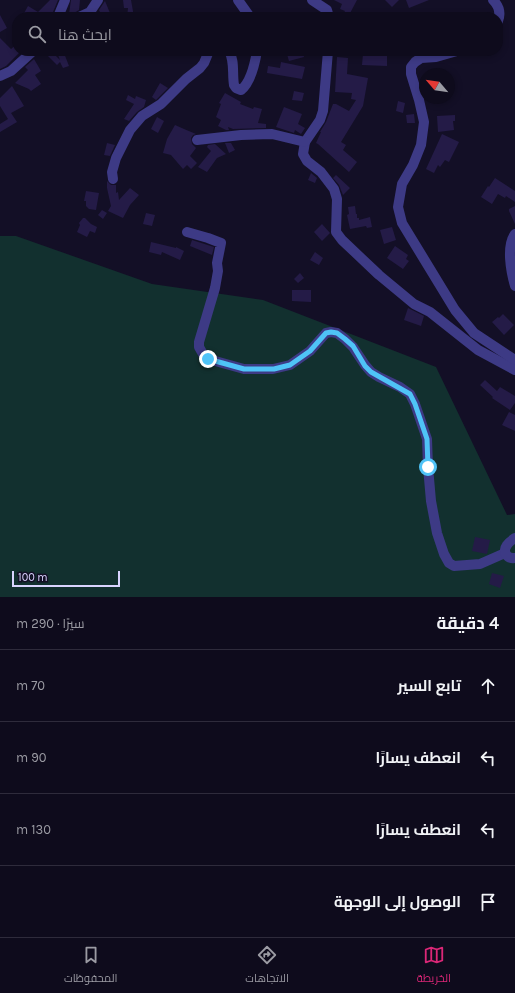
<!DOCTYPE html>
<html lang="ar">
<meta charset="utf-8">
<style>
:root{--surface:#0e0b1c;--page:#1c1929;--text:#f1f3f6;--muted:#9b9ba3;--line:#2e2b3b;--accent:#db2777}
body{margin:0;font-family:Karla,Cairo,sans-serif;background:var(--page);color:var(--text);direction:rtl}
.compass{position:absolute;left:419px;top:68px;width:36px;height:36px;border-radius:50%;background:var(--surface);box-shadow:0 2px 6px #0003;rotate:299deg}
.scale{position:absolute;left:12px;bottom:10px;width:108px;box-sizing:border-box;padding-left:4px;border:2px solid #d9d4ff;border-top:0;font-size:11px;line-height:14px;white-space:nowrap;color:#d9d4ff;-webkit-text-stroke:3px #130f26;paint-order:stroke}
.stop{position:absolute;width:12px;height:12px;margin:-9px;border:3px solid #4fc3f7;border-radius:50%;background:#fff}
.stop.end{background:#4fc3f7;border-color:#fff;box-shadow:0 1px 4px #0008}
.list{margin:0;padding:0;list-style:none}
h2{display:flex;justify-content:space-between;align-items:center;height:52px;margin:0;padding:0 16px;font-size:17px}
h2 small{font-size:13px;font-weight:400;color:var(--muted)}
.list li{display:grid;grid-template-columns:26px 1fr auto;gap:12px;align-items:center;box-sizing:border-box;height:72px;padding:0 16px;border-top:1px solid var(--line)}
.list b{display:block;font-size:15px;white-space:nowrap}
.list em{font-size:13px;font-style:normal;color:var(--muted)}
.icon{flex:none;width:22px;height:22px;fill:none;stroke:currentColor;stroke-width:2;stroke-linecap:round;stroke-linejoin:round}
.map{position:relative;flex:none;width:515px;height:597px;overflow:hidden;direction:ltr}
.search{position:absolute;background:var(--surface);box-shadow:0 2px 6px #0003;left:12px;right:12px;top:12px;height:44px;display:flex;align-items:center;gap:10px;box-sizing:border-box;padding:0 14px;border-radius:16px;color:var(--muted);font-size:15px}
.sheet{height:340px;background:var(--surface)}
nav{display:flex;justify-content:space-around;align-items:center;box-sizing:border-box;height:56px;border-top:1px solid var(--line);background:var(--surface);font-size:11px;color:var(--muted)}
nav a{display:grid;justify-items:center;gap:2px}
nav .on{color:var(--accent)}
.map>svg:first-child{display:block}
.green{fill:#12302f}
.building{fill:#241b47}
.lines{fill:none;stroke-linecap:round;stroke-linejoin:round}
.minor{stroke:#3d3a85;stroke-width:10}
.route{stroke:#4fc3f7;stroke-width:5}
</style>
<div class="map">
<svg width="515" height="597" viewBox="0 0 515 597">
<rect width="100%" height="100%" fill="#130f26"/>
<polygon class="green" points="0,236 16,236 152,284 263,300 436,367 507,515 515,514 515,597 0,597"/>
<g class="building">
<polygon points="50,0 58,0 53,12 49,17 26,17 23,15 28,6 38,12"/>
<polygon points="71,0 80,0 79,10 74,13 73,15 69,14"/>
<polygon points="123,0 131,0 134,17 127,17 128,8 124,8"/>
<polygon points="334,0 357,0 348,17 342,17 345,11 340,9 342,4"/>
<polygon points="385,0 399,0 392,7"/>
<polygon points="406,0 429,0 409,8"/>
<polygon points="105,1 110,13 102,17 99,10"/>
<polygon points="0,15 7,28 0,32"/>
<polygon points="0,38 11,49 17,44 17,51 21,51 6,66 0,69"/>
<polygon points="43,51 51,51 60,60 58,55 64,53 69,66 63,68 60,62 57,65"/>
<polygon points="286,51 303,51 304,57 289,61"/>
<polygon points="363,54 387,56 387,66 362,65"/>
<polygon points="337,57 348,58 347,74 368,78 363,106 341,142 346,145 343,150 357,162 349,172 318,144 316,143 321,132 320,132 326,122 333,104 336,104 349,111 356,100 351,99 352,93 335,92"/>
<polygon points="34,59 41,71 35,75 41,84 31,91 29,89 15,83 28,70 25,67"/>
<polygon points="281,62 305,67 302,79 267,73 268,66 280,68"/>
<polygon points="160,83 168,88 156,100 152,97"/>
<polygon points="12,86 24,106 11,113 17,122 0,132 0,124 8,119 0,106 0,98"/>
<polygon points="294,91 304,93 302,101 292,100"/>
<polygon points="225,93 241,102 240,104 253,109 254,107 262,109 258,123 266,124 266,128 233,129 228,127 229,130 226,130 218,126 221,120 216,117 221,104 219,103"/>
<polygon points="128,95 135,99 136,96 146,100 144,107 137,112 129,121 124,119 134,104 126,100"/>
<polygon points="398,101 405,103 403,113 396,111"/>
<polygon points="284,107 302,114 298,124 305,128 301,134 295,130 294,133 276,127"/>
<polygon points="414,114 415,123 407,123 406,115"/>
<polygon points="455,115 455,121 453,121 454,130 438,132 437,116"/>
<polygon points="157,117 164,121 158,133 151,129"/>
<polygon points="175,125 184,129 196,134 193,135 191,138 192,144 196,148 190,156 197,163 191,169 187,165 183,169 171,155 163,153 167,139"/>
<polygon points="442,134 459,142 449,162 445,160 440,167 438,165 434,173 426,169"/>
<polygon points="107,143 115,145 110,156 104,155"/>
<polygon points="225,143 231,143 235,150 229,153"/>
<polygon points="215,144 226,154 217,158 207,172 198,167 211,151 207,147 208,145"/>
<polygon points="311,173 317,178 315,183 308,180"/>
<polygon points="336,175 350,188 343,195 339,185 333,178"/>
<polygon points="495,178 515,191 515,202 506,196 505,198 498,194 492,204 481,197 488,186 489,187"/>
<polygon points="107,181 111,185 116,185 116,193 118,192 119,200 130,188 139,195 130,205 123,218 108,211 111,206 107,188"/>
<polygon points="86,191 99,193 96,210 89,209 86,206 86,201 84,201"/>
<polygon points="355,206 356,214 357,214 357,218 359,218 359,220 370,217 372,227 367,228 366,226 350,229 347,215 349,214 348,207"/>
<polygon points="515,206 515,224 509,211 509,209"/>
<polygon points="102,210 107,213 103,219 98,215"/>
<polygon points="146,213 155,215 152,226 143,224"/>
<polygon points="83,218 85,218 91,224 97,227 95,233 90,231 87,237 77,232 80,225 79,223"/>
<polygon points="322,224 330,233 322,241 314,232"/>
<polygon points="392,227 396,240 384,244 380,230"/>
<polygon points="192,240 214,247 212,255 190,246"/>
<polygon points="151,242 176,248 176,247 184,251 180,260 162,252 161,255 149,252"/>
<polygon points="395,246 408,255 406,259 409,261 403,269 387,258"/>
<polygon points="315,252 323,258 319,265 310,260"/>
<polygon points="300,273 304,278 298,283 294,279"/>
<polygon points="292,290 311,290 311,302 292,301"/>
<polygon points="408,308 424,316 421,326 404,320"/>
<polygon points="503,314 514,325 504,335 492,322 498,317 499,318"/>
<polygon points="485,380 497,391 500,387 515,396 515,403 510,410 492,398 493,397 480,385"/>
<polygon points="509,412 515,415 515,431 502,425"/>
<polygon points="475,537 490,540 487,554 472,551"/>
<polygon points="492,573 504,576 500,588 489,584"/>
</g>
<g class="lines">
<g class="minor">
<polyline points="238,0 250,17"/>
<polyline points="312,0 327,10 329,17"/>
<path d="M493,0c6,6 8,13 5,21"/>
<polyline points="58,17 65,0"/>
<polyline points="79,17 90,12 98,0"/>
<path d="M229,51c6,10 3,23 5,34l2,3 5,2c10,-8 14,-27 16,-39"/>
<polyline points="328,51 323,111 320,120 305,142 303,154 307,161 321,172 334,189 337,199 336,232 342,240 379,275 414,304 430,312 478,350 515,370"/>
<polyline points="457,51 436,57 421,58 415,62 411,67 411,74 419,100 424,122 421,145 413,165 402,184 398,207 402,223 455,310 474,333 515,360"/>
<polyline points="0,76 11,71 33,51"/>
<polyline points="197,140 241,135 272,134 305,142"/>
<polyline points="113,179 112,172 116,158 130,130 142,116 161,104 186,79 200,68 204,63 209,51"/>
<polyline points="187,232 208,238 221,243 217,263 218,271 215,288 199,342 199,347 203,354 208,359 244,369 273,369 290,365 310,351 326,333 331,332 337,333 345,339 353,347 365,365 371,372 379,377 400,387 410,394 415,404 427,439 428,467 431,501 437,533 444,554 449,563 454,566 480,564 505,553"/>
<path d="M515,234c-9,12 -4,38 0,52"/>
<path d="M515,538c-3,2 -6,4 -8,7 -5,7 0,14 8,13"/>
</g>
</g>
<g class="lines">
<polyline class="route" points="208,359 244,369 274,369 290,365 310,351 326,333 331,332 337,333 345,339 353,346 365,366 371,372 410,394 415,404 427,439 428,467"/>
</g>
</svg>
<svg class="compass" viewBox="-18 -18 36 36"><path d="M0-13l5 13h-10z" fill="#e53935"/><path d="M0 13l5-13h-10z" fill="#9b9ba3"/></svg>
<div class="scale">100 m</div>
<div class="stop" style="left:428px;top:467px"></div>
<div class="stop end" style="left:208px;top:359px"></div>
<div class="search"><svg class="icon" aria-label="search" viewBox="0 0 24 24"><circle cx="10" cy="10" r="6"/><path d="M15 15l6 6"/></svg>ابحث هنا</div>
</div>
<section class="sheet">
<h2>4 دقيقة<small>سيرًا · 290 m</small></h2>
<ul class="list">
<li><svg class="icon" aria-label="ahead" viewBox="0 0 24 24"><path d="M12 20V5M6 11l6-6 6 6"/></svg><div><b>تابع السير</b></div><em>70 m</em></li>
<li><svg class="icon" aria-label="left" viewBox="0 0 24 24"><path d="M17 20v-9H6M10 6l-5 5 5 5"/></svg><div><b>انعطف يسارًا</b></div><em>90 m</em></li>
<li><svg class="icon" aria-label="left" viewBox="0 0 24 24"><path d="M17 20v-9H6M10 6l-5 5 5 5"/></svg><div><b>انعطف يسارًا</b></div><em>130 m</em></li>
<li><svg class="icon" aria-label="arrive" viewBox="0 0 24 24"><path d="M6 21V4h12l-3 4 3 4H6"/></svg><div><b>الوصول إلى الوجهة</b></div></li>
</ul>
</section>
<nav>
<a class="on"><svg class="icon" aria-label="map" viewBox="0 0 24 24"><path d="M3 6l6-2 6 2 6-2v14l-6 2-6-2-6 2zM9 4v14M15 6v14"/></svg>الخريطة</a>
<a><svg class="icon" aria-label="directions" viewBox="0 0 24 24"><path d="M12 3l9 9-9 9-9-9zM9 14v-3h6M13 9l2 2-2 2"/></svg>الاتجاهات</a>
<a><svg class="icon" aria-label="saved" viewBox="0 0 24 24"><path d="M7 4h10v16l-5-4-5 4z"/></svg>المحفوظات</a>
</nav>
